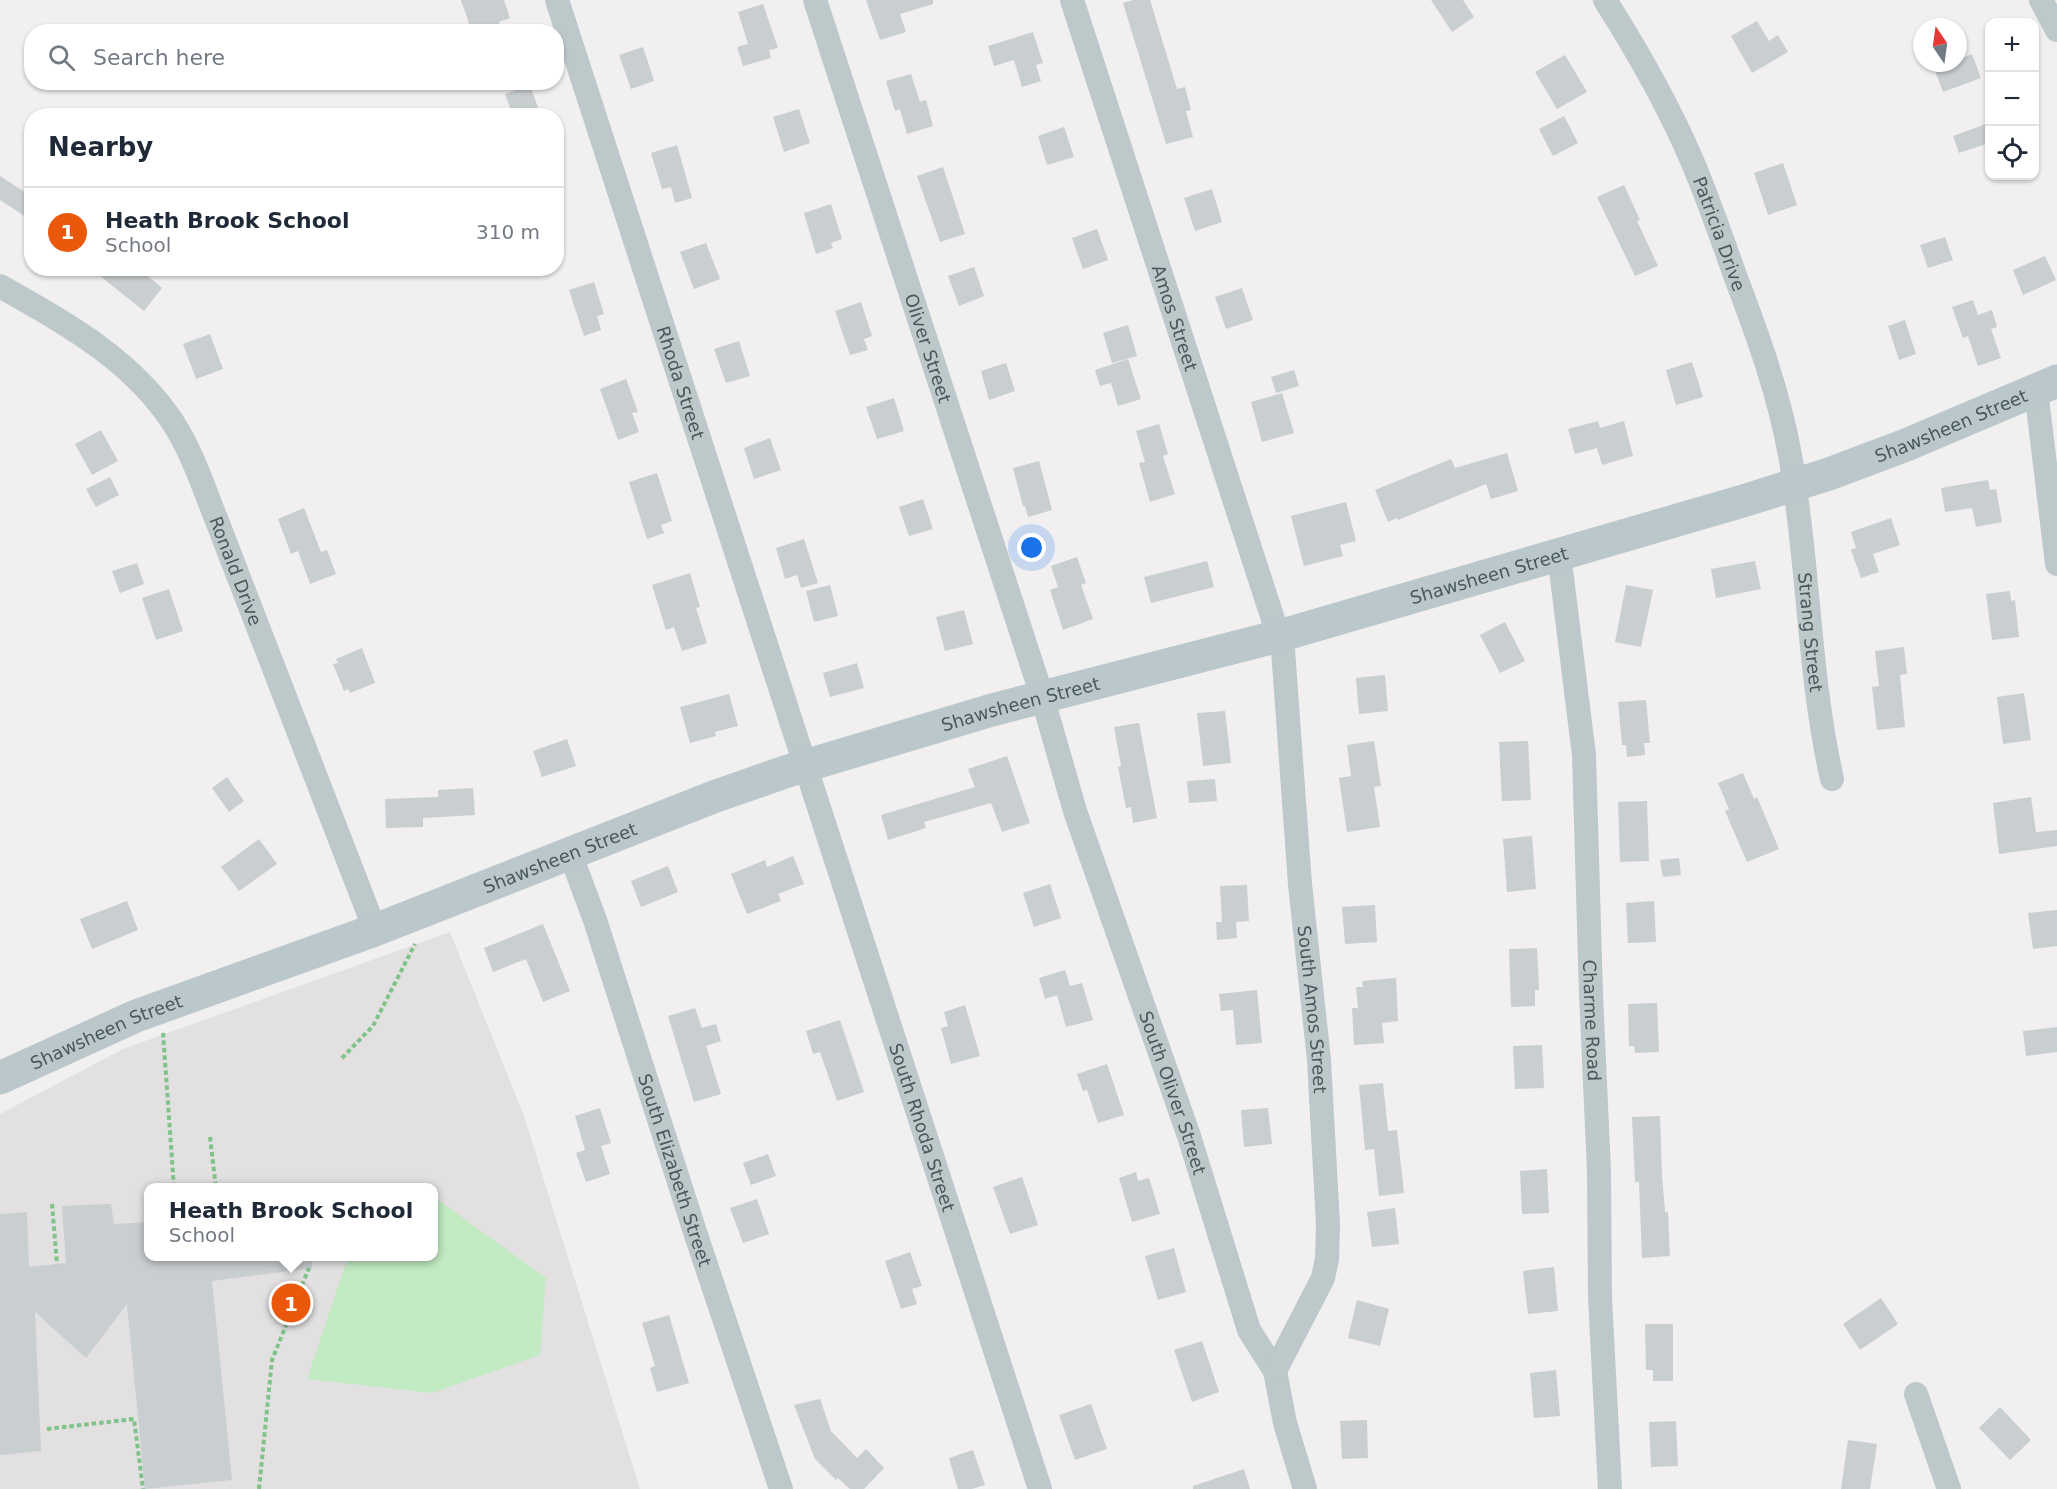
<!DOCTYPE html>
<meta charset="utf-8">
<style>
:root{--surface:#fff;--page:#f6f6f7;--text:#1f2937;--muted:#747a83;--line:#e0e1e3;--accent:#ea580c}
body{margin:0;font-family:"DejaVu Sans",sans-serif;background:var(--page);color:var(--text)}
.controls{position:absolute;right:18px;top:18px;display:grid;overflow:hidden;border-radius:12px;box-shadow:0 2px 4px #0004}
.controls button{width:54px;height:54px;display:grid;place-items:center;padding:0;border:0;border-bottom:2px solid var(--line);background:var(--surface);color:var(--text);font:30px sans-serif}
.compass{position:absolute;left:1913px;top:18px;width:54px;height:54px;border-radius:50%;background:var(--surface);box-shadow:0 2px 4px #0004;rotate:347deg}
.you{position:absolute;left:1032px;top:548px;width:21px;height:21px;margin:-15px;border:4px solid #fff;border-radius:50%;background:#1a73e8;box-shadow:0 0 0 9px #1a73e833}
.badge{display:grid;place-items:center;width:39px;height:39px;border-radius:50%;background:var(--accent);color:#fff;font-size:20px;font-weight:700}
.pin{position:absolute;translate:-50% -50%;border:3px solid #fff;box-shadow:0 2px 6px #0006}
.popup{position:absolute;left:144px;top:1183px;width:294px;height:78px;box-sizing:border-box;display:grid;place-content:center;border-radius:12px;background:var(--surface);filter:drop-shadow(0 2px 4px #0005);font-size:20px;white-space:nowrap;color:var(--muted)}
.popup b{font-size:22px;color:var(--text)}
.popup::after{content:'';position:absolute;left:50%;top:100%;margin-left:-12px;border:12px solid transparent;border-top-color:var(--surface)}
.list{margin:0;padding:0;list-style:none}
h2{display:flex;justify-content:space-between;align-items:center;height:78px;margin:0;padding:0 24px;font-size:26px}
h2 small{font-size:20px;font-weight:400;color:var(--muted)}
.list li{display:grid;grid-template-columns:39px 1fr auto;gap:18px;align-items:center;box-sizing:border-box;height:90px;padding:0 24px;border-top:2px solid var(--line)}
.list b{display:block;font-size:22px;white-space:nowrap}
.list p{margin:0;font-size:20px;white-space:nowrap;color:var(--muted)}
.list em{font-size:20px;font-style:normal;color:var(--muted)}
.icon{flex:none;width:33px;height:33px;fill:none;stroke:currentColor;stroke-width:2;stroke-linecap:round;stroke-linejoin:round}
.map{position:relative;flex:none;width:2057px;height:1489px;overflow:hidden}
.search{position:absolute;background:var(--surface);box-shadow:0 2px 4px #0004;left:24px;top:24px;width:540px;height:66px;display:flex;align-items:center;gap:15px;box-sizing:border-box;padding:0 21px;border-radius:24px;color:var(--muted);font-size:22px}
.panel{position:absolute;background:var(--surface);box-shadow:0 2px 4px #0004;left:24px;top:108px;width:540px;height:168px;border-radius:24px}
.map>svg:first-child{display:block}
.education{fill:#e2e0e1;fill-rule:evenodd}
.green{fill:#c2eac3}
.building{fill:#c9ced0}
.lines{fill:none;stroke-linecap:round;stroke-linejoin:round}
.path{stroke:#7ec388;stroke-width:4;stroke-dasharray:4.5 3;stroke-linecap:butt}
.street{stroke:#bcc8ca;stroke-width:24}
.secondary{stroke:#bac8cb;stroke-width:33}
.labels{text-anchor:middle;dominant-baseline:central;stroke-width:4.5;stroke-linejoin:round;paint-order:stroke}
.street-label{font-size:18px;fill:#49585a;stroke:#fff}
</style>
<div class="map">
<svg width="2057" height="1489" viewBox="0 0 2057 1489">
<rect width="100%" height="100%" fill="#f1eff0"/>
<path class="education" d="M450,932l74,184 116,373h-640v-375l123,-65zM148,1188h286v68h-286z"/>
<polygon class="green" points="434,1197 546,1278 540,1355 432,1393 307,1379 348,1257 434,1256"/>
<g class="building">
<polygon points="461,0 504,0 510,18 499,22 502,32 472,32"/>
<polygon points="866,0 933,0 933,4 900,14 906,32 880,40"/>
<polygon points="1133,0 1150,0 1177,89 1185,87 1191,110 1186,111 1193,137 1166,144 1123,3"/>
<polygon points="1431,0 1463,0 1474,17 1452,32"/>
<polygon points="763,4 778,48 769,50 771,58 743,66 737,47 748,44 738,12"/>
<polygon points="1757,21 1769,41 1778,35 1788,52 1752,73 1731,36"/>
<polygon points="1033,32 1043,63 1036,65 1041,81 1022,87 1014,60 994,66 988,46"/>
<polygon points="643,47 654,81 631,89 619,55"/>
<polygon points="1972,54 1981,78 1943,92 1934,68 1948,63 1958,63 1958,60"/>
<polygon points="1565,55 1587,92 1557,109 1535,72"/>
<polygon points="911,74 920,102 926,100 933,126 907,134 900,109 895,111 886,81"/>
<polygon points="530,85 541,116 513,116 505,94"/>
<polygon points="799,109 810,143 784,152 773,117"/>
<polygon points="1564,116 1578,143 1553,156 1539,129"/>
<polygon points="1989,123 1989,143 1959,153 1953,136"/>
<polygon points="1064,127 1074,157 1047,165 1038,136"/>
<polygon points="677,145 692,198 675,203 671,187 662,189 651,153"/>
<polygon points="1783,163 1797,205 1768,215 1754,173"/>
<polygon points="943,167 965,234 940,242 917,176"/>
<polygon points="0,176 32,197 32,221 0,200"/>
<polygon points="1624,185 1640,220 1637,221 1658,266 1635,276 1597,197"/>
<polygon points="1212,189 1222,222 1195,231 1184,198"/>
<polygon points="831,204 842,239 831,243 833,248 816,254 804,213"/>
<polygon points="1097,229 1108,260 1083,269 1072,238"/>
<polygon points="1945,237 1953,260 1928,268 1920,245"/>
<polygon points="706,243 720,279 694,289 680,252"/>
<polygon points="2045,256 2056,280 2023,295 2013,270"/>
<polygon points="974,267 984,296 959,306 948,276"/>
<polygon points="90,268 138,268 162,288 144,311"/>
<polygon points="594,282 604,314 597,316 601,330 584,336 569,290"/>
<polygon points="1242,288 1253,320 1226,329 1215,297"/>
<polygon points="1973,300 1978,315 1992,310 1997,327 1991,329 2001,358 1978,366 1968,336 1963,338 1952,307"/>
<polygon points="861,302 872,336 864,339 868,350 850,355 835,311"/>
<polygon points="1905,320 1916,354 1899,360 1888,326"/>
<polygon points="1128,325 1137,356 1112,363 1103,333"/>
<polygon points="210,334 223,369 196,379 183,344"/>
<polygon points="739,341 750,376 726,383 714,349"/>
<polygon points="1128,359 1141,399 1118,406 1111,383 1100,386 1095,370"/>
<polygon points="1692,362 1703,397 1676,405 1666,370"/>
<polygon points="1006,363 1015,391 989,400 981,371"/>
<polygon points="1294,370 1299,386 1276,393 1271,377"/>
<polygon points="626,379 638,412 632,413 639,432 618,440 600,389"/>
<polygon points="1282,393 1294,433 1262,442 1251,402"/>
<polygon points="894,398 904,431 877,439 866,407"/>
<polygon points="1598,421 1600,428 1624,421 1633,456 1602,465 1597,448 1575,454 1568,429"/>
<polygon points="1159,424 1168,454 1163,456 1175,494 1150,502 1139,463 1145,462 1136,431"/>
<polygon points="101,430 118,461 92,475 75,444"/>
<polygon points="770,438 781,470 754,479 744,448"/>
<polygon points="1507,453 1518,491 1491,499 1486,484 1398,520 1397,518 1388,522 1375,490 1451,459 1455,468"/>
<polygon points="1039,461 1052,510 1028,517 1025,506 1023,506 1013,468"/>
<polygon points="657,473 672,521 661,525 664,533 647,539 629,482"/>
<polygon points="110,477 119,495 96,507 86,489"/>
<polygon points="1988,480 1990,490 1996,489 2002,522 1976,527 1972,508 1945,512 1941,488"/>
<polygon points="923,499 933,529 909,536 899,507"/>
<polygon points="1346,502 1356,541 1340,545 1343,556 1304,566 1291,516"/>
<polygon points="304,508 321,552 327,550 336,574 310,584 298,551 291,554 278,519"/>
<polygon points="1891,518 1900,545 1873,554 1879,572 1861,578 1851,550 1856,548 1851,532"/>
<polygon points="804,539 818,583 801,588 797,575 785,579 776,548"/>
<polygon points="1077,557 1086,583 1081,585 1093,619 1063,630 1050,590 1058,587 1051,566"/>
<polygon points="1207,561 1214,587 1151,603 1144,577"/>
<polygon points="1755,561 1761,589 1716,598 1711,569"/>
<polygon points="137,563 144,584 120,593 112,571"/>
<polygon points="690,573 700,607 696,608 707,643 682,651 674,627 666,630 652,585"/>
<polygon points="830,585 838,616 814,622 806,591"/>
<polygon points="1626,585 1653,590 1641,647 1615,642"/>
<polygon points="169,589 183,631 156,640 142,598"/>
<polygon points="2010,591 2011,601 2015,600 2019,637 1992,640 1986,594"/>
<polygon points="964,610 973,644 945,651 936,617"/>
<polygon points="1505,622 1525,661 1500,673 1480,635"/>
<polygon points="1904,647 1907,674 1900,675 1905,727 1877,730 1872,687 1879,686 1875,651"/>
<polygon points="362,648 375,683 350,693 348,689 344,691 333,664 338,663 336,659"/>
<polygon points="857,663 864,688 830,697 823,673"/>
<polygon points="1385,675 1388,711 1359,714 1356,678"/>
<polygon points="2024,693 2031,740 2003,744 1997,697"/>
<polygon points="729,694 738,726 715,732 716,736 690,743 680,707"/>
<polygon points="1646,700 1650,743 1644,743 1645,755 1627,757 1626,745 1622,745 1618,702"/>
<polygon points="1225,711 1231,763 1203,766 1197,713"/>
<polygon points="1139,723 1157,818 1133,823 1131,807 1126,808 1118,767 1121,766 1114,727"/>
<polygon points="567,739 576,766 542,777 533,751"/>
<polygon points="1374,741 1381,786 1374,787 1380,827 1347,832 1339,778 1351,776 1347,745"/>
<polygon points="1528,741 1531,800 1502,801 1499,742"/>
<polygon points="1007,756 1030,823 1002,832 991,803 924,822 926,828 888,840 881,815 975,787 968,769"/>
<polygon points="1743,773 1754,799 1757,797 1779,849 1747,862 1725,811 1729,809 1718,783"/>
<polygon points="227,777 244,801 229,812 212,788"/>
<polygon points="1215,779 1217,801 1189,803 1187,781"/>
<polygon points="473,788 475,815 423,818 423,827 386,828 385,799 438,797 438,790"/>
<polygon points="2031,797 2036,832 2057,830 2057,846 1999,854 1993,803"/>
<polygon points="1647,801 1649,861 1620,862 1618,802"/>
<polygon points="1532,836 1536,889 1507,892 1503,839"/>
<polygon points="259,839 277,864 239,891 221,867"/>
<polygon points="793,856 804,884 778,894 781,901 747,914 731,874 765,860 767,867"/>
<polygon points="1679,858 1681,875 1663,877 1660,860"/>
<polygon points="668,866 678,892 641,907 631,881"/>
<polygon points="1050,884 1061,918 1034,927 1023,893"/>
<polygon points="1247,885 1249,921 1236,922 1237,938 1217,940 1216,922 1222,922 1220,886"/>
<polygon points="127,901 138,930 92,949 80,919"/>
<polygon points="1654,901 1656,942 1628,943 1626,903"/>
<polygon points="1375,905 1377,942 1345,944 1342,907"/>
<polygon points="2057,910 2057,946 2033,949 2028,913"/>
<polygon points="543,924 570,991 543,1002 526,959 493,972 484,948"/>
<polygon points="1537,948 1539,990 1535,990 1535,1006 1511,1007 1509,949"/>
<polygon points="1065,970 1070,986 1082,983 1093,1020 1066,1027 1057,995 1045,999 1039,978"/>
<polygon points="1396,978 1398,1021 1382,1023 1384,1043 1354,1045 1352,1008 1358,1008 1356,987 1363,987 1362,981"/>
<polygon points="1257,990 1262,1043 1236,1045 1233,1010 1221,1011 1219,994"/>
<polygon points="1657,1003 1659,1052 1635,1053 1634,1046 1629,1046 1628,1004"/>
<polygon points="965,1005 980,1056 951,1064 941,1028 948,1026 944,1012"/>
<polygon points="695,1008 702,1028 716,1024 721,1041 706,1046 721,1094 694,1102 668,1016"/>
<polygon points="840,1020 864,1092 837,1101 820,1052 813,1054 806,1031"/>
<polygon points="2057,1027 2057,1052 2026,1056 2023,1031"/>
<polygon points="1542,1045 1544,1088 1515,1089 1513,1046"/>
<polygon points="1107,1064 1124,1115 1098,1123 1087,1090 1083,1091 1077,1074"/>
<polygon points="1383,1083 1388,1131 1397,1130 1404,1193 1379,1196 1374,1149 1365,1150 1359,1085"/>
<polygon points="600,1108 611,1143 601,1146 610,1174 586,1182 576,1153 585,1150 575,1116"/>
<polygon points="1268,1108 1272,1144 1244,1147 1241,1110"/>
<polygon points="1660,1116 1662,1175 1665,1212 1668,1212 1670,1256 1642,1258 1639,1182 1635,1182 1632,1117"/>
<polygon points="768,1154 776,1176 751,1185 743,1163"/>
<polygon points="1547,1169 1549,1213 1522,1214 1520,1171"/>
<polygon points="1136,1172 1138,1181 1149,1178 1160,1214 1132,1222 1119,1178"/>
<polygon points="1022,1177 1038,1225 1010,1234 993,1187"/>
<polygon points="757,1199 769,1234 743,1243 730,1208"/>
<polygon points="111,1204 114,1224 148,1222 148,1257 312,1257 312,1268 212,1281 232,1480 145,1489 127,1304 86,1358 35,1312 41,1451 0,1455 0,1214 27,1212 29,1267 66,1263 62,1206"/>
<polygon points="1395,1208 1399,1244 1372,1247 1367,1212"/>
<polygon points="1174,1248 1186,1292 1158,1300 1145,1256"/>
<polygon points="910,1252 922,1286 912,1289 917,1304 901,1309 885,1261"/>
<polygon points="1554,1267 1558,1311 1528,1314 1523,1271"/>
<polygon points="1881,1298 1898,1324 1860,1350 1843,1324"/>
<polygon points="1357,1300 1389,1309 1380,1346 1348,1338"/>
<polygon points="669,1315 689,1383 657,1392 650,1368 655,1366 642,1323"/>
<polygon points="1645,1324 1673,1324 1673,1381 1653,1381 1653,1370 1646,1370"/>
<polygon points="1202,1341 1219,1392 1192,1402 1174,1350"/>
<polygon points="1556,1370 1560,1416 1534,1418 1530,1373"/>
<polygon points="820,1399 831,1431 857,1458 866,1449 884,1468 864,1489 850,1489 838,1478 836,1480 815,1459 794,1405"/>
<polygon points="1091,1404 1107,1449 1075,1460 1059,1415"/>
<polygon points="2000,1407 2031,1440 2010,1460 1979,1428"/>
<polygon points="1367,1420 1368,1458 1342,1459 1340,1421"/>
<polygon points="1676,1421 1678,1466 1651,1467 1649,1422"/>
<polygon points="1848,1440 1877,1444 1870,1489 1841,1489"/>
<polygon points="973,1450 985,1485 972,1489 958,1489 949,1458"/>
<polygon points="1244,1469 1250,1489 1193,1489 1193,1486"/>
</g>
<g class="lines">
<g class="path">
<polyline points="163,1033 174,1188"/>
<polyline points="342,1058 373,1026 415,944"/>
<polyline points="210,1137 216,1188"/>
<polyline points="52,1204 57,1264"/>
<polyline points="47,1429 134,1419 143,1489"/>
<polyline points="259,1489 272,1360 309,1268"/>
</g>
<g class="street">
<path id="s1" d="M557,0l483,1489"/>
<path id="s2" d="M815,0l227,696 33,115 114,325 60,194 26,41 10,52 20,66"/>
<path id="s3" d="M1072,0l211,650 17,234 19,176 9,165 -1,34 -4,19 -48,93"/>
<path id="s4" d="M1605,0c33,52 64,106 88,163 16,38 29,76 43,115 22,58 43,116 54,177 19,107 18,218 42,324"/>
<polyline points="2041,0 2057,30"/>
<path id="s5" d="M0,286c65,37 132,73 174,138 19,30 30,65 43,97l158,409"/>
<polyline points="2036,390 2057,564"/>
<path id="s6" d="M1559,554l25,201 7,239 8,178 1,126 10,191"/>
<path id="s7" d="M570,853l25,67 101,315 85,254"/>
<polyline points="1916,1394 1949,1489"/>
</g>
<path class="secondary" id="s8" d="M0,1078l136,-62 239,-86 341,-134 72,-25 204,-61 287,-74 464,-135 86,-27 77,-29 151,-64"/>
</g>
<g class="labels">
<g class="street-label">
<text stroke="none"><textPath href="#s4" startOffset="261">Patricia Drive</textPath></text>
<text stroke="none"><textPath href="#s3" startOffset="334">Amos Street</textPath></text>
<text stroke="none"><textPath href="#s2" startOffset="366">Oliver Street</textPath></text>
<text stroke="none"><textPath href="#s1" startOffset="402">Rhoda Street</textPath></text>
<text stroke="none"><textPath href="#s8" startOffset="2060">Shawsheen Street</textPath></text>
<text stroke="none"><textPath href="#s5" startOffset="384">Ronald Drive</textPath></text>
<text stroke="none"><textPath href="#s8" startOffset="1574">Shawsheen Street</textPath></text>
<text stroke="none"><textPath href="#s4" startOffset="672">Strang Street</textPath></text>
<text stroke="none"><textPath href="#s8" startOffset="1088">Shawsheen Street</textPath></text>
<text stroke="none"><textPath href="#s8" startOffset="602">Shawsheen Street</textPath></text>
<text stroke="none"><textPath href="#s3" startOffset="1044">South Amos Street</textPath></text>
<text stroke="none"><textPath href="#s6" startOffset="468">Charme Road</textPath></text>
<text stroke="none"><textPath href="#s8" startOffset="116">Shawsheen Street</textPath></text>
<text stroke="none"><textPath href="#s2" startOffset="1150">South Oliver Street</textPath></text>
<text stroke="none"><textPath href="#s1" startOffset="1185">South Rhoda Street</textPath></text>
<text stroke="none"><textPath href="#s7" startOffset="334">South Elizabeth Street</textPath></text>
</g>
</g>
</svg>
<div class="controls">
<button>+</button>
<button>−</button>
<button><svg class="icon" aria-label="locate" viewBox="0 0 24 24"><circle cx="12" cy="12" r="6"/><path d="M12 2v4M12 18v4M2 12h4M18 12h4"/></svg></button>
</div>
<svg class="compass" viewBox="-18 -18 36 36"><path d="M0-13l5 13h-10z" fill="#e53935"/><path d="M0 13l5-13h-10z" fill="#747a83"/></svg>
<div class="you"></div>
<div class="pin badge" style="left:291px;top:1303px">1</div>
<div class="popup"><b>Heath Brook School</b>School</div>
<div class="search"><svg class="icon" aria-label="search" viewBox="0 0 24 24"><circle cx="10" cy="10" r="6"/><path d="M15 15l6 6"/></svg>Search here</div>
<section class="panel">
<h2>Nearby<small></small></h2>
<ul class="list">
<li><span class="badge">1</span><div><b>Heath Brook School</b><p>School</p></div><em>310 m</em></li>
</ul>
</section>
</div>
